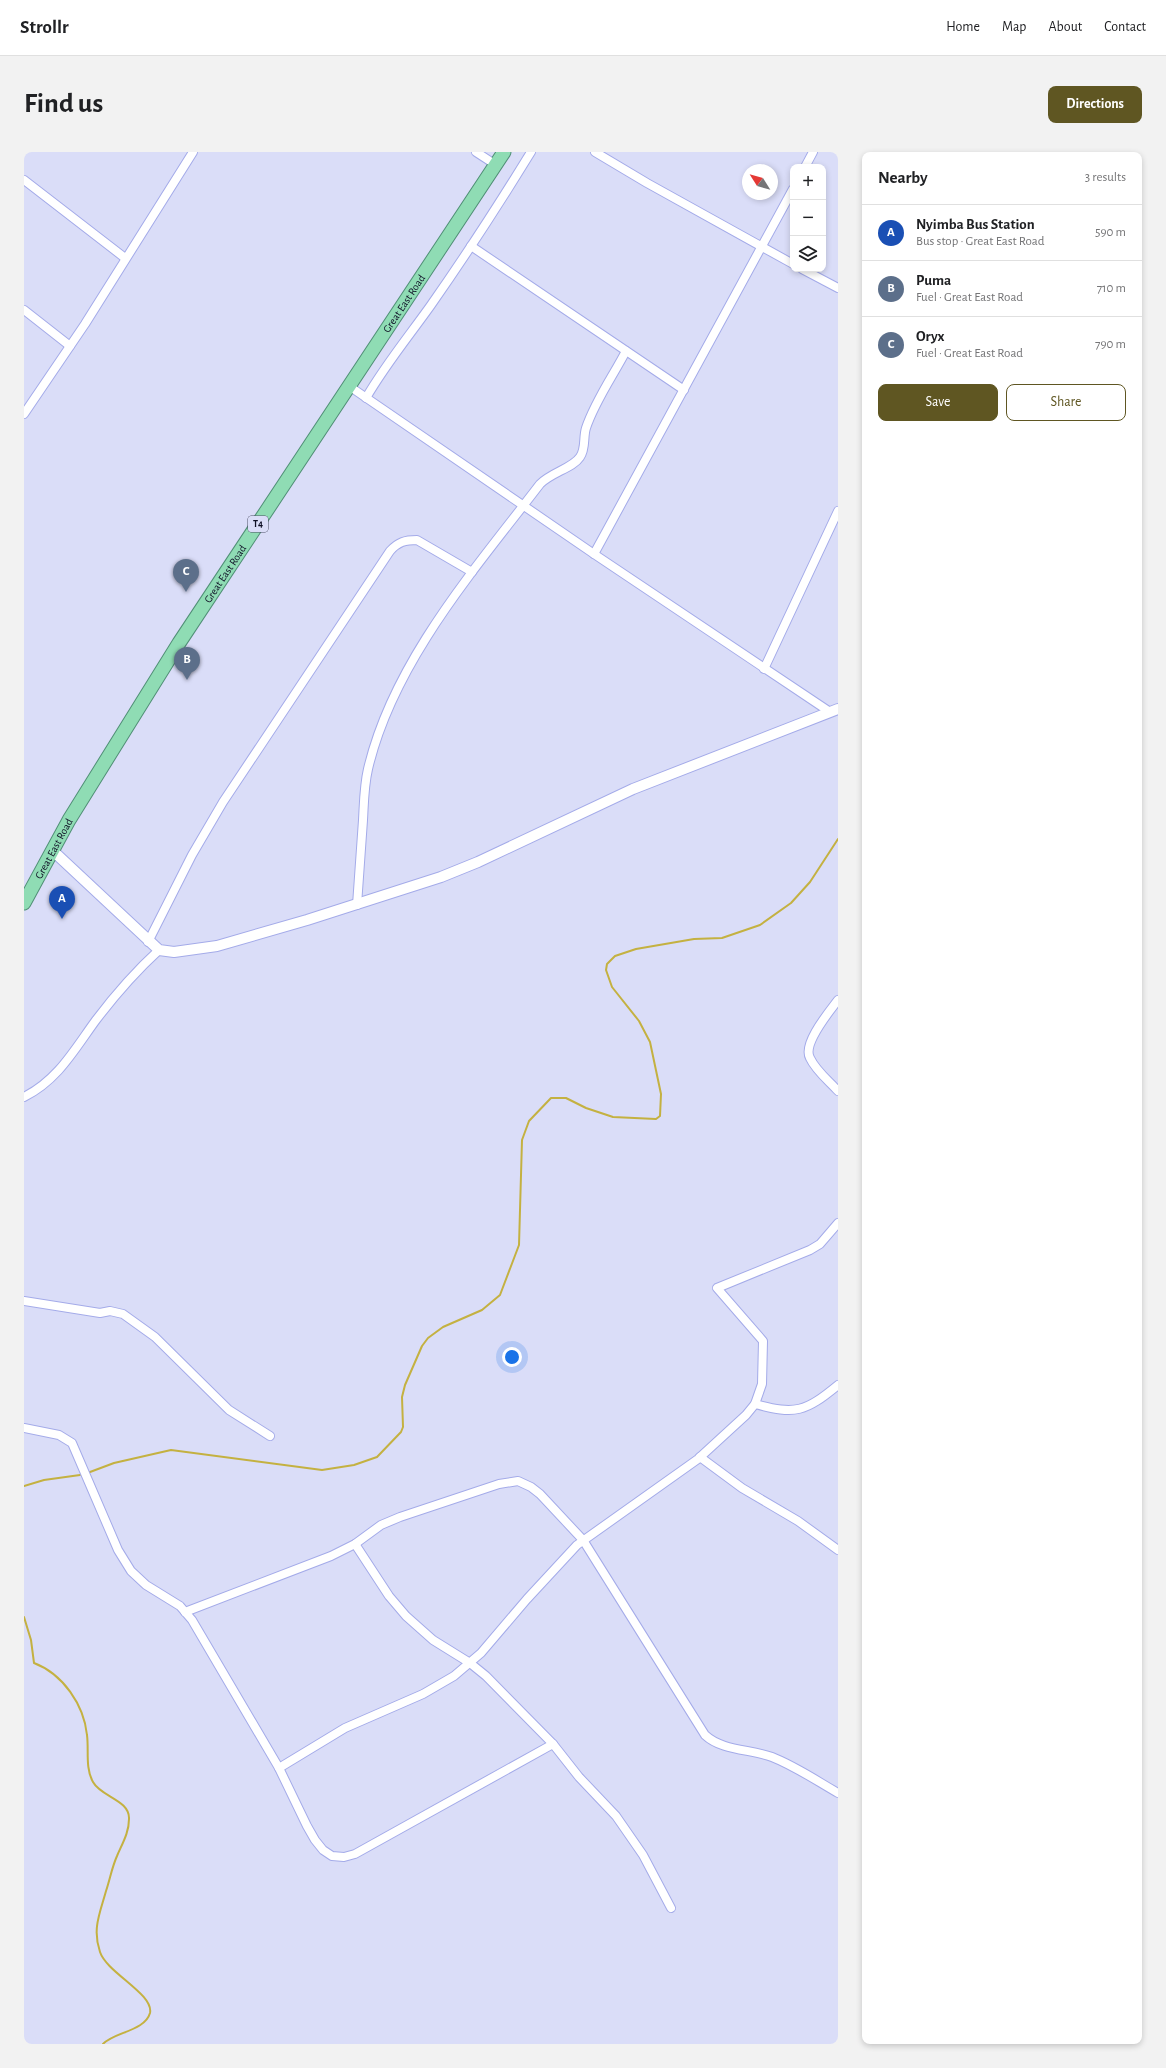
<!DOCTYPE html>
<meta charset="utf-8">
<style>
:root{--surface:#fff;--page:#f2f2f2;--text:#202124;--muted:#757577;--line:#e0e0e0;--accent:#5f5622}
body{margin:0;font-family:"Alegreya Sans",sans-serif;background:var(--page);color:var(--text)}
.controls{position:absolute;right:12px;top:12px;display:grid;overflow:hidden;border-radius:8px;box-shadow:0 2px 6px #0003}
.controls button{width:36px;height:36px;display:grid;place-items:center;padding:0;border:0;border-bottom:1px solid var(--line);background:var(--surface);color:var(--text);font:20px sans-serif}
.compass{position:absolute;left:718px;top:12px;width:36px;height:36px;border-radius:50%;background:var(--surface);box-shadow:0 2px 6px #0003;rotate:307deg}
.you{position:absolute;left:488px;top:1205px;width:14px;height:14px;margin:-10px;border:3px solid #fff;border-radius:50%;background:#1a73e8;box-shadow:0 0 0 6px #1a73e833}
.badge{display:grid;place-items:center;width:26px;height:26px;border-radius:50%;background:var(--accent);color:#fff;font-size:13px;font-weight:700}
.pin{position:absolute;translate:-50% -33px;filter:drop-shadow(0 1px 2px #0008)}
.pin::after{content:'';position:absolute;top:21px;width:14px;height:12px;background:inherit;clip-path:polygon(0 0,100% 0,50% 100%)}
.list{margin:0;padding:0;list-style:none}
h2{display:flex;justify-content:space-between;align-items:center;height:52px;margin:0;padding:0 16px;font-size:17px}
h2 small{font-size:13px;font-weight:400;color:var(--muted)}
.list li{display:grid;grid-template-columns:26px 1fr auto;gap:12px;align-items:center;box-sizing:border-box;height:56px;padding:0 16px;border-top:1px solid var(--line)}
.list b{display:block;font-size:15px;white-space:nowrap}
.list p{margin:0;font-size:13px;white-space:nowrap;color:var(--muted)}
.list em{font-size:13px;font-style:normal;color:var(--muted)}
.actions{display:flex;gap:8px;padding:12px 16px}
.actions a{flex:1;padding:9px 0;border:1px solid var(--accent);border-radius:8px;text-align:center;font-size:14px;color:var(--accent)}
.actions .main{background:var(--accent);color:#fff}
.icon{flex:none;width:22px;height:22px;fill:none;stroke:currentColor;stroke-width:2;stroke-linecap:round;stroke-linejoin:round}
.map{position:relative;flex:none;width:814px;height:1892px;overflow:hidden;border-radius:8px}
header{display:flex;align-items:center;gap:24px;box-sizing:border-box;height:56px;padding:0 20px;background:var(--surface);border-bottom:1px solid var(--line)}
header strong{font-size:19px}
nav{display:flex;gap:22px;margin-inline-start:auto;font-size:14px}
.intro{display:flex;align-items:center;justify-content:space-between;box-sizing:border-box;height:96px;padding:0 24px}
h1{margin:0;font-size:28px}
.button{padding:10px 18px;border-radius:8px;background:var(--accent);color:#fff;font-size:14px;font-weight:700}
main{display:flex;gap:24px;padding:0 24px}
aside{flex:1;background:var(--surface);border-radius:8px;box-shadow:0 2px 6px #0003}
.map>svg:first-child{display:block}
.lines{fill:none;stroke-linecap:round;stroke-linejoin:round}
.stream{stroke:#c4b141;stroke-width:2}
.minor-casing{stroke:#a4abe9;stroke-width:10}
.tertiary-casing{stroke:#a4abe9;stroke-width:12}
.trunk-casing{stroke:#508f76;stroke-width:15}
.minor{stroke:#fff;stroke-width:8}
.tertiary{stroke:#fff;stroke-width:10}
.trunk{stroke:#8fdcb4;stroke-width:13}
.labels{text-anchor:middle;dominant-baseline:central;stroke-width:4;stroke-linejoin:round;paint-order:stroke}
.shield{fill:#daddf8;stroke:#4b4d64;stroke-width:1}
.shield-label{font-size:10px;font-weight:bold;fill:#0e0f25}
.street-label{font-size:11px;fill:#0e0f25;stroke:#daddf8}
</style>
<header>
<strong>Strollr</strong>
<nav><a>Home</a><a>Map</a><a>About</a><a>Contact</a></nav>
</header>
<div class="intro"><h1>Find us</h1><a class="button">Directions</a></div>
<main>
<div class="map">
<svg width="814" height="1892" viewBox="0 0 814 1892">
<rect width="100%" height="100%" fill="#daddf8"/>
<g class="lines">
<g class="stream">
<polyline points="66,1320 90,1311 147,1298 298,1318 330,1313 353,1305 377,1280 379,1275 378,1245 381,1233 398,1194 404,1186 419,1175 458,1158 476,1143 495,1093 498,988 505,969 527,946 542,946 562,956 589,965 632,967 636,964 637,942 626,890 615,869 588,835 582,818 583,812 591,804 612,797 670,787 698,786 736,773 767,751 786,730 814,687"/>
<polyline points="0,1334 20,1328 56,1323"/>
<path d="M0,1465l7,23 3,23c29,11 50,42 53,72 2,15 -2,33 6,47 8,15 37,18 36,37 0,14 -7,25 -12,37 -5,11 -7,23 -11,35 -6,22 -14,38 -6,61 7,21 54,42 50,61 -5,18 -36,19 -47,31"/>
</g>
<g class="minor-casing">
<g id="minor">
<polyline points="452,0 472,13"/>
<polyline points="571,0 623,31 769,112"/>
<polyline points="781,15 789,0"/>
<polyline points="0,28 101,106"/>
<polyline points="447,94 660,238"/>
<polyline points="778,117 814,136"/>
<polyline points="0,158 46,194"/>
<polyline points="325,234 570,402 806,560"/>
<path d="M342,246c19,-33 43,-62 65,-93 35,-50 68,-101 100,-153"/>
<polyline points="0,262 61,172 169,0"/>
<polyline points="570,402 769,37"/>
<polyline points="740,517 814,359"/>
<path d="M333,753c2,-28 4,-57 6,-85 1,-17 1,-34 5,-51 25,-107 107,-200 172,-285 12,-12 33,-16 40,-27 6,-8 3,-20 6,-29 9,-27 27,-52 40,-77"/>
<path d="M124,790l44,-87 31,-53 167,-251c8,-9 15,-11 27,-11l55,32"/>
<path d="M814,848c-9,12 -36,44 -28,58 6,13 19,23 28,33"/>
<path d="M0,945c34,-17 50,-47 72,-77 19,-25 40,-49 63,-70"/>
<polyline points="0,1149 76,1161 86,1159 99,1162 131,1185 205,1258 246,1284"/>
<path d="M731,1252c41,11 50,8 83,-19"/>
<polyline points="0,1276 35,1283 48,1291 94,1398 107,1419 122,1433 156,1454 168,1468 255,1616 283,1674 291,1688 299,1698 308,1704 320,1705 331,1702 529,1592"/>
<polyline points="676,1305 718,1336 774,1369 814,1398"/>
<polyline points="331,1392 365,1444 382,1464 409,1488 446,1511 462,1524 529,1592 555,1625 592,1664 619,1703 647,1756"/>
<path d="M161,1460l146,-56 24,-12 26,-19 19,-8 99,-33 19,-3 13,6 9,7 43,46 122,195c17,16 46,14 67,22 23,9 45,24 66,36"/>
<polyline points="255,1616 321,1576 399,1542 430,1524 457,1501 503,1447 553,1393 674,1307 722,1263 731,1252 738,1232 739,1189 693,1136 786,1098 796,1092 814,1071"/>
</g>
</g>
<g class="tertiary-casing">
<polyline id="tertiary" points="28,698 135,798 150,800 193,794 283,768 417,725 454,710 609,637 814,557"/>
</g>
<g class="trunk-casing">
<g id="trunk">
<path id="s1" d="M0,751l45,-83 110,-177 325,-491"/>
</g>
</g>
<use href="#minor" class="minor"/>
<use href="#tertiary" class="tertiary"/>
<use href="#trunk" class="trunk"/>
</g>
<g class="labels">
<rect class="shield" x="224" y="364" width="20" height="16" rx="3"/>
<g class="shield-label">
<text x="234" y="372">T4</text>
</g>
<g class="street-label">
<text stroke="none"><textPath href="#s1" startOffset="710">Great East Road</textPath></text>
<text stroke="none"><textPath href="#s1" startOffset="386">Great East Road</textPath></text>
<text stroke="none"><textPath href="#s1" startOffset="62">Great East Road</textPath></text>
</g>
</g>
</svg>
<div class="controls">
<button>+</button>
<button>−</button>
<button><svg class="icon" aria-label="layers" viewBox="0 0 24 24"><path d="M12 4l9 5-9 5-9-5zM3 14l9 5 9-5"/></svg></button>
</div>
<svg class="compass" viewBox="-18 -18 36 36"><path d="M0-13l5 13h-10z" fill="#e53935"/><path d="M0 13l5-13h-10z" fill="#757577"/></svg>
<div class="you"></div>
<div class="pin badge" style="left:38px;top:767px;background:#1a4fb4">A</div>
<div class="pin badge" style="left:163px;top:528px;background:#5c6f8a">B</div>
<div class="pin badge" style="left:162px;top:440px;background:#5c6f8a">C</div>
</div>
<aside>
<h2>Nearby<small>3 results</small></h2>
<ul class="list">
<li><span class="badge" style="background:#1a4fb4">A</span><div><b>Nyimba Bus Station</b><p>Bus stop · Great East Road</p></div><em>590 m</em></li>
<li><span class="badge" style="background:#5c6f8a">B</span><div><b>Puma</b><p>Fuel · Great East Road</p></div><em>710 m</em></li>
<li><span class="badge" style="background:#5c6f8a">C</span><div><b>Oryx</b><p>Fuel · Great East Road</p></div><em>790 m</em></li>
</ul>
<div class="actions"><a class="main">Save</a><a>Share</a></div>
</aside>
</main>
